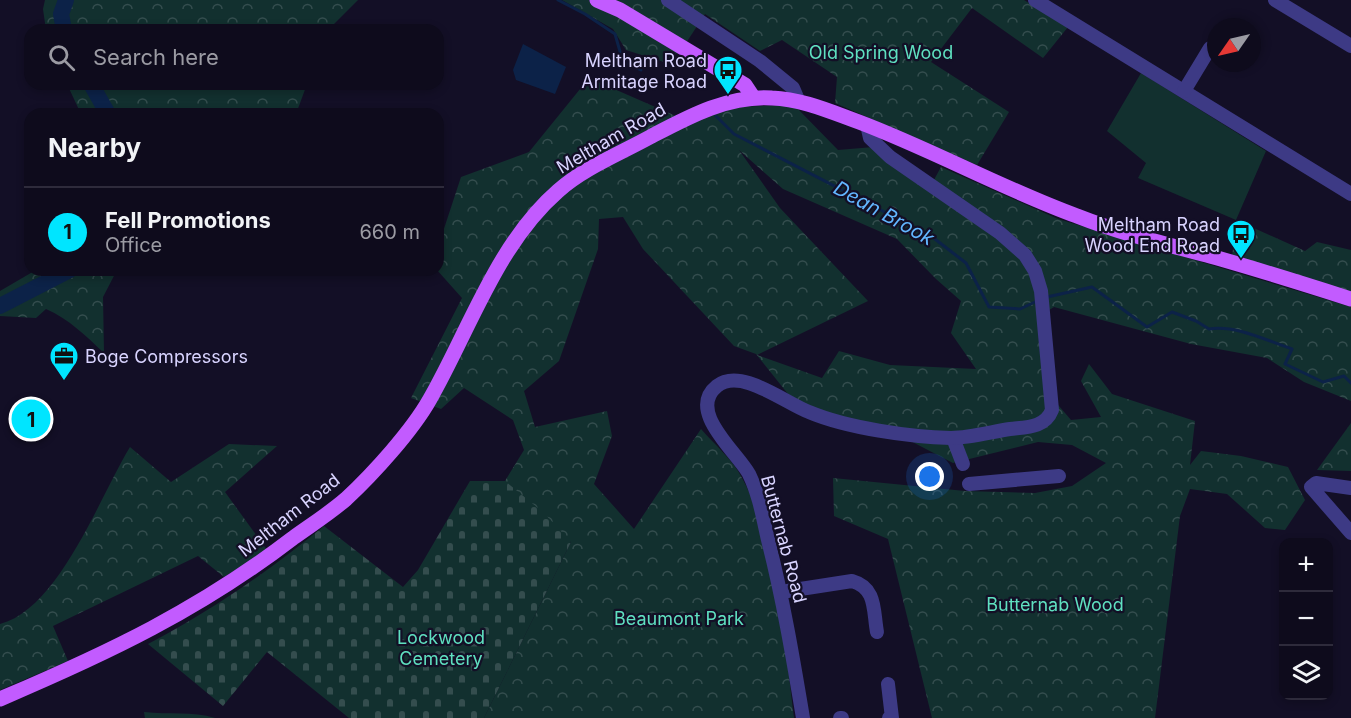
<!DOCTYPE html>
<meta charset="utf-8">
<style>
:root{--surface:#0e0b1c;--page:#171425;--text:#f1f3f6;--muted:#9b9ba3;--line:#2e2b3b;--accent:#00e5ff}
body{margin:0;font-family:Inter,sans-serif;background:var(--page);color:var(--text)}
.controls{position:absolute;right:18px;bottom:18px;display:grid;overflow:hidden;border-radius:12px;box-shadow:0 3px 9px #0003}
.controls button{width:54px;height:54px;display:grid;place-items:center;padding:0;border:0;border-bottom:2px solid var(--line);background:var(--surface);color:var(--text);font:30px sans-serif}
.compass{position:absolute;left:1207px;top:18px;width:54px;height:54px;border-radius:50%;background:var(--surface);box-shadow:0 3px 9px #0003;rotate:236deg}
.you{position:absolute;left:930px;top:477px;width:21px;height:21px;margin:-15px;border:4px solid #fff;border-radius:50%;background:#1a73e8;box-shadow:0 0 0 9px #1a73e833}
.badge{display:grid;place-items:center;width:39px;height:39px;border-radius:50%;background:var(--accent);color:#111;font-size:20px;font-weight:700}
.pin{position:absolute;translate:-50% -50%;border:3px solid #fff;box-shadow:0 2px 6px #0006}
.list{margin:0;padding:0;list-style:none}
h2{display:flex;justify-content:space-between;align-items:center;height:78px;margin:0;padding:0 24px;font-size:26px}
h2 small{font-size:20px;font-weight:400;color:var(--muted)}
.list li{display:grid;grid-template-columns:39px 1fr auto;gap:18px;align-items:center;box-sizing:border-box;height:90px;padding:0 24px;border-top:2px solid var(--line)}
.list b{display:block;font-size:22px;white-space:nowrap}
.list p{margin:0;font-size:20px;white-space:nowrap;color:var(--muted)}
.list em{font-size:20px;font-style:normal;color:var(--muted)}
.icon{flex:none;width:33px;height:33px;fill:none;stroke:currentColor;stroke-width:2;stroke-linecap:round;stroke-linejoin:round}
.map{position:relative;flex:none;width:1351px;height:718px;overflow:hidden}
.search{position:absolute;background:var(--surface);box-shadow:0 3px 9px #0003;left:24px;top:24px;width:420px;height:66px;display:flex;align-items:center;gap:15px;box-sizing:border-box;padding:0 21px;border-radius:18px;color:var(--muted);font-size:22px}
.panel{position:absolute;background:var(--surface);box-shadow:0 3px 9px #0003;left:24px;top:108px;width:420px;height:168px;border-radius:18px}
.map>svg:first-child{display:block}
.grass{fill:#12302f}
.forest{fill:url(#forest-crowns);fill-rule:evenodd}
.cemetery{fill:url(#cemetery-stones)}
.water{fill:#0c2248}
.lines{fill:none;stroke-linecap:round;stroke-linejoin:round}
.stream{stroke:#0c2248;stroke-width:3}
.river{stroke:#0c2248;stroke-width:16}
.minor{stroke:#3d3a85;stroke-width:14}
.major{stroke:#c25bff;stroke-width:15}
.labels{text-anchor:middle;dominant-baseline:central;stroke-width:4.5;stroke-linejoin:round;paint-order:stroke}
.park-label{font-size:18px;fill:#5fe0c0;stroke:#130f26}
.poi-label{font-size:18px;fill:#d9d4ff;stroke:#130f26;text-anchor:end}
.street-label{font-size:18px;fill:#d9d4ff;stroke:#130f26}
.water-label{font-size:20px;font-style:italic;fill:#62b6ff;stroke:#130f26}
</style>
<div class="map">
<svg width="1351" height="718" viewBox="0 0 1351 718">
<defs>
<pattern id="forest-crowns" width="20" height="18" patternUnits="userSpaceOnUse" patternTransform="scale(1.5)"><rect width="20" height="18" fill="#12302f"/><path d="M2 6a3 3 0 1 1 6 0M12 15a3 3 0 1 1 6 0" fill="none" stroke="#344d4e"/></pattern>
<pattern id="cemetery-stones" width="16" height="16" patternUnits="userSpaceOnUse" patternTransform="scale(1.5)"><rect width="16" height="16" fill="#12302f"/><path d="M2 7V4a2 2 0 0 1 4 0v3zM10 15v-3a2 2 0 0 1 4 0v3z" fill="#344d4e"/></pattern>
</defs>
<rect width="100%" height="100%" fill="#130f26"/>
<polygon class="grass" points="1141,73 1266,151 1236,220 1138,178 1146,163 1107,131"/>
<g class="forest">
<polygon points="45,0 358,0 328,30 46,30 43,9"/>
<polygon points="562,0 1024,0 1068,27 1043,58 972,8 931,62 1009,112 977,165 835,103 837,77 782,40 760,51 705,14 684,46 667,63 626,50 613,29"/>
<path d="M589,78l103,45 35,-16 67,-2 44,45 36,-3 55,42 12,-22 117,52 293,88v94l-47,-19 -37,-24 -76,-14 -137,-37 -13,8 6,77 24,28 30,-3 -20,-36 8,-17 23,30 83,27 -5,44 11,-14 40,5 47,11 17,33 -20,30 -20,-2 -38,-34 -37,-5 -10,27 -25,202h-223l-44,-179 -54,-23 -1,-38 132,13 70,2 37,-7 34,-23 -34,-18 -34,-3 -85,21 -56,-29 -45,-3 -64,-37 -32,-40 -22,-8 -91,-97 -20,-32 -24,2 -1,30 -39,112 -35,30 11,36 72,-16 5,25 -18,48 40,45 67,-100c13,15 32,31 41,49 36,66 43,166 52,240h-310l87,-176 -101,-61h35l19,-31 -11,-30 -49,-32 -23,21 -30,-11 51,-100 -25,-28 1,-23 23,-70 68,-25zM739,150l44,39 114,50 39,40 25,22 -10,32 25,36 -86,-4 -51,-14 -17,27 -65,-23 111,-54 -88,-93z"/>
<polygon points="67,84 307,84 296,114 81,114"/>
<polygon points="1236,220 1305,251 1317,242 1351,250 1351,293 1232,257"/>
<path d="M36,270h81l-14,27 1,56c-18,-17 -35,-34 -58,-44l-10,9 -36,-2v-25z"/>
<polygon points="1351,423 1351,471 1317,470"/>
<path d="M229,444l48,2 -52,46 42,58 -43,27 -26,-21 -145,70 15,35 -68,29v-66c59,-15 100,-128 130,-177l41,35z"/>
<path d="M144,712c24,3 48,-1 71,6h-70z"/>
</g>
<path class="cemetery" d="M470,481h35l39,32 27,29 -87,176h-135l-82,-66 -44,54 -75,-62c63,-33 121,-73 176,-118l79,61 15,-17z"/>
<polygon class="water" points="523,44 566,67 555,94 516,80 513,70"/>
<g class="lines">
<g class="stream">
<polyline points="558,0 585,14 615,34 623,62 641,70"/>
<polyline points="716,116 734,134 931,236 966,263 989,307 1020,309 1037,301"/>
<path d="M1047,297l45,-10 55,40 25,-15 24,9 13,8c28,-4 56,11 83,20l-7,15 38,18 21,-6 7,7"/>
</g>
<g class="river">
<polyline points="64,30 61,14 66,0"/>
<polyline points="91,84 108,114"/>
<polyline points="0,306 70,270"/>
</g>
<g class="minor">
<polyline points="668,0 760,61 793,88 799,102"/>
<polyline points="1035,0 1351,194"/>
<polyline points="1275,0 1351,46"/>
<polyline points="1184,91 1210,48"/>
<polyline points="953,438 963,464"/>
<polyline points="969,484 1059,476"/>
<polyline points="1351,488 1316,483 1311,487 1351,533"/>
<path d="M781,592l71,-11c25,7 21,30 25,51"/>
<polyline points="888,684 892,718 889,718"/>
<path d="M803,718c-10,-60 -20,-119 -35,-178 -5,-22 -9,-46 -19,-66 -12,-22 -63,-63 -32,-88 24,-19 68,17 92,26 38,16 101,25 142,26 19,0 40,-6 59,-9 16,-2 35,-1 42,-19l-11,-119 -6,-20 -10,-16 -25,-22 -110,-76 -20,-19 -3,-13"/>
<polyline points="840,718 842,718"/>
</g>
<g class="major">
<polyline points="597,0 620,10 745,85 753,97"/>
<path d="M0,699c108,-46 199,-89 293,-161 18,-13 37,-25 53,-39 27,-25 66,-68 84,-100 39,-68 67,-155 128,-208 26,-23 61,-37 92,-54 38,-20 78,-42 122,-39 30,1 59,14 87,24 74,28 144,67 218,94 43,17 88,28 133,40 47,13 94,28 141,43"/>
</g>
</g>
<defs>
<g id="bus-pin" transform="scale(1.5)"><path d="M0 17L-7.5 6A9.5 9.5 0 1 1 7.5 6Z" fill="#00e5ff" stroke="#130f26"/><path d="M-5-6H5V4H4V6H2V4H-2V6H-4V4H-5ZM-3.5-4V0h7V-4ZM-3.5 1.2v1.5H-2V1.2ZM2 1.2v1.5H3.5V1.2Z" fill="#111"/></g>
<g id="office-pin" transform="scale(1.5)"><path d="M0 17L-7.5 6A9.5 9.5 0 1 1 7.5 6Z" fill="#00e5ff" stroke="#130f26"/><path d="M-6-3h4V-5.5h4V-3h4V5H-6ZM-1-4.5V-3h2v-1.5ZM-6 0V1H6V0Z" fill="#111"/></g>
</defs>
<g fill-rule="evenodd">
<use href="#bus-pin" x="728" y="70"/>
<use href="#bus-pin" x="1241" y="234"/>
<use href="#office-pin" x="64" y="356"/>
</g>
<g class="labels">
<g class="park-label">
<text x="881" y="52">Old Spring Wood</text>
<text x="1055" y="604">Butternab Wood</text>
<text x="679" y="618">Beaumont Park</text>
<text x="441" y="637">Lockwood<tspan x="441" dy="21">Cemetery</tspan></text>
</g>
<g class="poi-label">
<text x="707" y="60">Meltham Road<tspan x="707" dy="21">Armitage Road</tspan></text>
<text x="1220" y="224">Meltham Road<tspan x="1220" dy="21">Wood End Road</tspan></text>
<text x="85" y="356" text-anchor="start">Boge Compressors</text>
</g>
<g class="street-label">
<text transform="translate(611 138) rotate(-30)">Meltham Road</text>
<text transform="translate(289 515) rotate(-38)">Meltham Road</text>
<text transform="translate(784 539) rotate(75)">Butternab Road</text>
</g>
<g class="water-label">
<text transform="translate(884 213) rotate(29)">Dean Brook</text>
</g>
</g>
</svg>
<div class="controls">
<button>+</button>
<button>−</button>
<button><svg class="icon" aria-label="layers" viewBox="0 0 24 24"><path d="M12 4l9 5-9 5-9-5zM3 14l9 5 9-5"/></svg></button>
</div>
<svg class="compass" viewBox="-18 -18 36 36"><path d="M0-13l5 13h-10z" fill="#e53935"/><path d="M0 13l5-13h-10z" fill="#9b9ba3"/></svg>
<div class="you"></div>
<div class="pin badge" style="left:31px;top:419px">1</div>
<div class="search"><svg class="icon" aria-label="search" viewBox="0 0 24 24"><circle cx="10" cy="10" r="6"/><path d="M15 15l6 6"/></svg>Search here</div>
<section class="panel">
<h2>Nearby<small></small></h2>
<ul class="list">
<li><span class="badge">1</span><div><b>Fell Promotions</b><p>Office</p></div><em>660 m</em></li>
</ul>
</section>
</div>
